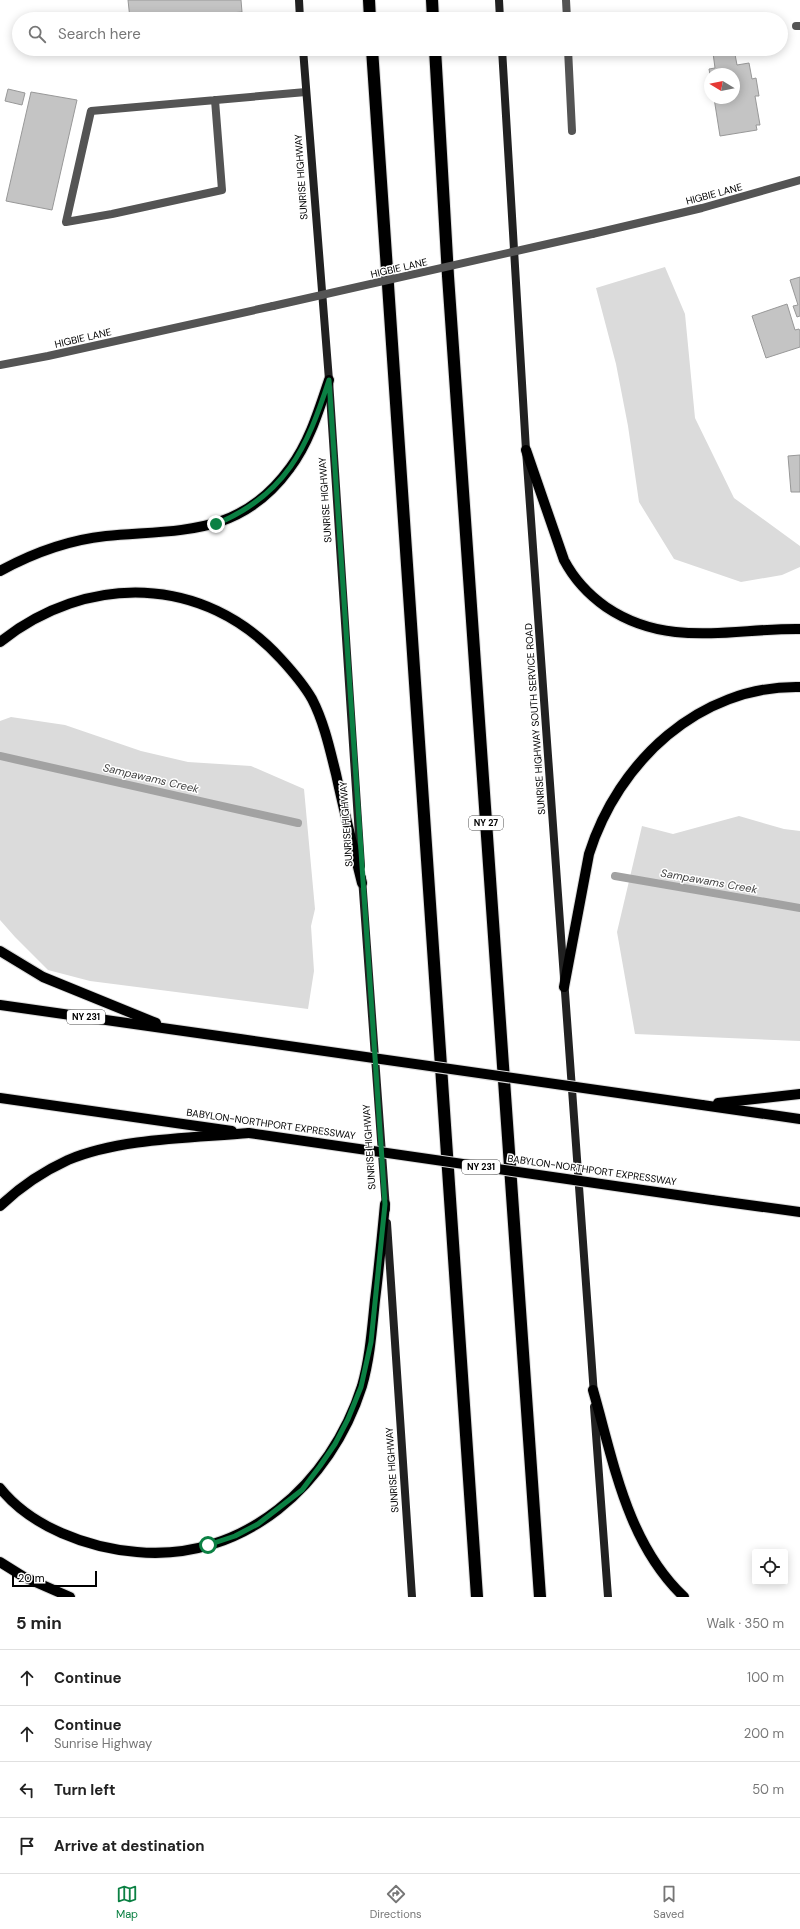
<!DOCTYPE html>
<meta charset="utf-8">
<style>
:root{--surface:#fff;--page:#f6f6f6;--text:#222;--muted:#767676;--line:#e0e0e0;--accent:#0b8043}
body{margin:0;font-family:"DM Sans",sans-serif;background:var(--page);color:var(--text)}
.controls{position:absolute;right:12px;bottom:12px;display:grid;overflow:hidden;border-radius:4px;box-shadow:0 2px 10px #0003}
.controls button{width:36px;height:36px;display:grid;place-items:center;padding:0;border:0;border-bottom:1px solid var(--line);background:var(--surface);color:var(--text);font:20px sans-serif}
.compass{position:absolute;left:704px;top:68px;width:36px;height:36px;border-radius:50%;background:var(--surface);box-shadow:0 2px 10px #0003;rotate:280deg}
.scale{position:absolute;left:12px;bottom:10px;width:85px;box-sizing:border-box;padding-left:4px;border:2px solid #000;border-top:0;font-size:11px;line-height:14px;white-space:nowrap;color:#000;-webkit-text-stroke:3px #fff;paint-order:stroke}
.stop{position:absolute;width:12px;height:12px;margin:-9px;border:3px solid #0b8043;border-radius:50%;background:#fff}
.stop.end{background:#0b8043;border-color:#fff;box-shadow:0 1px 4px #0008}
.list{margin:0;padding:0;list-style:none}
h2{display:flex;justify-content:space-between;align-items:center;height:52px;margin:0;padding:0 16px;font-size:17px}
h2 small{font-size:13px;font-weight:400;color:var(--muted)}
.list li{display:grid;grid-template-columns:26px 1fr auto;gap:12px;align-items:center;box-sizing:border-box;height:56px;padding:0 16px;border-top:1px solid var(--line)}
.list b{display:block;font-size:15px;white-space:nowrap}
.list p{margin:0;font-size:13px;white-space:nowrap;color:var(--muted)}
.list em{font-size:13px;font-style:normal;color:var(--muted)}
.icon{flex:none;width:22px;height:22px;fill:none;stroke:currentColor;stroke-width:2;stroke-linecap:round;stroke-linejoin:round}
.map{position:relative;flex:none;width:800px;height:1597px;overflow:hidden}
.search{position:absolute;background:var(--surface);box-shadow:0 2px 10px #0003;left:12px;right:12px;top:12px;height:44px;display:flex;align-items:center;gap:10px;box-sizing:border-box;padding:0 14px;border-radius:22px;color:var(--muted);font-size:15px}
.sheet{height:276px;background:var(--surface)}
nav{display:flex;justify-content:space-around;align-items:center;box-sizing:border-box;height:56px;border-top:1px solid var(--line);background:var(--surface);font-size:11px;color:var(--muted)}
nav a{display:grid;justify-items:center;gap:2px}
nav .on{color:var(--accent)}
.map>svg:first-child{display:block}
.green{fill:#dbdbdb}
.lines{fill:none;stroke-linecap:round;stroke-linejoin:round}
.stream{stroke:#a2a2a2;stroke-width:8}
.building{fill:#c4c4c4;stroke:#989898}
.primary-casing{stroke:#dbdbdb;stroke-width:12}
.motorway-casing{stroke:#dbdbdb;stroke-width:14}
.service{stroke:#545454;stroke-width:8}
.tertiary{stroke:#545454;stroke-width:8}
.secondary{stroke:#212121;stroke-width:8}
.primary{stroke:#000;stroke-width:10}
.motorway{stroke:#000;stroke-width:12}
.primary-bridge-casing{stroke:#dbdbdb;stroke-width:12;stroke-linecap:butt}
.tertiary-bridge{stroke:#545454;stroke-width:8}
.primary-bridge{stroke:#000;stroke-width:10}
.route{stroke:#0b8043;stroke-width:5}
.labels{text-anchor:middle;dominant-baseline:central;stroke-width:3;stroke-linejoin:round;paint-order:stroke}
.shield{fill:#fff;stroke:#4c4c4c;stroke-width:1}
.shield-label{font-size:9px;font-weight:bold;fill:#000}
.street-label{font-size:10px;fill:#000;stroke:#fff}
.water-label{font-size:11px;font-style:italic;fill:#434343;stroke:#fff}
</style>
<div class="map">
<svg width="800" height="1597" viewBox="0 0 800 1597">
<rect width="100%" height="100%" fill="#fff"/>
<g class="green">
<polygon points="665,267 685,314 695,418 734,498 800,546 800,567 782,575 741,582 674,559 639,502 628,426 616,364 596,288"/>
<polygon points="11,717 65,725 141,751 188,762 251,766 304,789 315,909 311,926 314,971 308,1009 90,981 48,970 15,937 0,920 0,721"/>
<polygon points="739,816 784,829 800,831 800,1041 635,1034 617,932 642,826 673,834"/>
</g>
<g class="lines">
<g class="stream">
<polyline points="0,756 298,823"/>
<polyline points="615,876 800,908"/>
</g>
</g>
<g class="building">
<polygon points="128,0 241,0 242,12 162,19 130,19"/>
<polygon points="734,49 737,65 749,63 752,79 756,78 759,96 755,96 760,125 756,125 757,130 720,136 714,98 734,98 734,74 710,74 710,75 709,69 715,68 713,53"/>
<polygon points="8,89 25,93 22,105 5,101"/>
<polygon points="31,92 77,100 52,210 6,201"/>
<polygon points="800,277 800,316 797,317 793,306 798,305 790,280"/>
<polygon points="787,304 795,330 799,329 800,331 800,347 766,358 752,316"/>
<polygon points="800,455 800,492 791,492 788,456"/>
</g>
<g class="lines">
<g class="primary-casing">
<g id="primary">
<path d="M526,450l38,110c10,19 25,35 42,47 62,42 126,21 194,22"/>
<path d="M0,571c33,-18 68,-31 106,-35 74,-7 134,1 184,-68 19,-25 29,-58 39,-88"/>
<path d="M0,642c87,-69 204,-68 281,17 11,12 23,26 31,40 12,23 18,51 24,75 8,37 17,73 26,109"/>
<polyline points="0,951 43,977 156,1023"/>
<path d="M564,987l25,-133c29,-92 110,-169 211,-167"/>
<polyline points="0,1005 240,1039"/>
<polyline points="0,1098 232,1131"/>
<polyline points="718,1103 800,1094"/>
<polyline points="702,1105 800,1119"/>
<polyline points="712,1200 800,1212"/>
<path d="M0,1206c20,-19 44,-35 68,-46 52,-22 125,-22 181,-27"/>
<path d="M593,1390c21,73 34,153 91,207"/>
<path d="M0,1488c31,39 88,60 137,64 107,10 194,-68 225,-166 8,-28 10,-57 13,-86 4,-32 7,-64 10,-96"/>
<polyline points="0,1562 24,1577 70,1597"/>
</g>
</g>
<g class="motorway-casing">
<g id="motorway">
<polyline points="369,0 370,19"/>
<polyline points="432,0 433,19"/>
<polyline points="372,49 477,1597"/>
<polyline points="435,49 448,276 540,1597"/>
</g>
</g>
<g class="service">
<polyline points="566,0 567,19"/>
<polyline points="796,26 800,26"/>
<polyline points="568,49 572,131"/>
<polyline points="215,100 222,190 112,214 66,222 91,111 306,92"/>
</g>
<g class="tertiary">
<polyline points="592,234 702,208 800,180"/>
<polyline points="0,365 48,356 273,306"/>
</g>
<g class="secondary">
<polyline points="299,0 300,19"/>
<polyline points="499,0 500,19"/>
<polyline points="303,49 329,380 361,866"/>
<polyline points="502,49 526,450 594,1395"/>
<polyline points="362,878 386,1209"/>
<polyline points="387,1223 412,1597"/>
<polyline points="594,1407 608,1597"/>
</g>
<use href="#primary" class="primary"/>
<use href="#motorway" class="motorway"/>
<g class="primary-bridge-casing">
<g id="primary-bridge">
<polyline points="240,1039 702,1105"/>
<polyline points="249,1133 712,1200"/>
</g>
</g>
<polyline class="tertiary-bridge" points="273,306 592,234"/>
<use href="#primary-bridge" class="primary-bridge"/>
</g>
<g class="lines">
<path class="route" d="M208,1545l27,-9 23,-12 44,-34 18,-24 15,-22 13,-25 13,-32 10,-45 14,-138 -56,-824c-22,68 -43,115 -113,144"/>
</g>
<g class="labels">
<g class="shield">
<rect x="469" y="816" width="34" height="14" rx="3"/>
<rect x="67" y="1010" width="38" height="14" rx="3"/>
<rect x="462" y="1160" width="38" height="14" rx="3"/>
</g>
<g class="shield-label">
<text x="486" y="823">NY 27</text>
<text x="86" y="1017">NY 231</text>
<text x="481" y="1167">NY 231</text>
</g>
<g class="street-label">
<text transform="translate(301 177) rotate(-94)">SUNRISE HIGHWAY</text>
<text transform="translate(714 194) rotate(-15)">HIGBIE LANE</text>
<text transform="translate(399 268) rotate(-13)">HIGBIE LANE</text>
<text transform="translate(83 338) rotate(-13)">HIGBIE LANE</text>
<text transform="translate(325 500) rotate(-94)">SUNRISE HIGHWAY</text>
<text transform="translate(535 719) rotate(-94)">SUNRISE HIGHWAY SOUTH SERVICE ROAD</text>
<text transform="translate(346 824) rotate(-94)">SUNRISE HIGHWAY</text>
<text transform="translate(271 1124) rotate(8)">BABYLON-NORTHPORT EXPRESSWAY</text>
<text transform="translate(369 1147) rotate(-94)">SUNRISE HIGHWAY</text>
<text transform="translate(592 1170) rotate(8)">BABYLON-NORTHPORT EXPRESSWAY</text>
<text transform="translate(392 1470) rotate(-94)">SUNRISE HIGHWAY</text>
</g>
<g class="water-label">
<text transform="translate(151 778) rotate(13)">Sampawams Creek</text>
<text transform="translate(709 881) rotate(10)">Sampawams Creek</text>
</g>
</g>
</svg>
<div class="controls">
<button><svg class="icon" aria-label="locate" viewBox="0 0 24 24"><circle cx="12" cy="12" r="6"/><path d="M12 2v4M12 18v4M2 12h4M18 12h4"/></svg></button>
</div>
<svg class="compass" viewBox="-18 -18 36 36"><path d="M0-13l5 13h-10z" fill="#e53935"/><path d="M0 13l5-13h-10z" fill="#767676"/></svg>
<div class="scale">20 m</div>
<div class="stop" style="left:208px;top:1545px"></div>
<div class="stop end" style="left:216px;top:524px"></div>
<div class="search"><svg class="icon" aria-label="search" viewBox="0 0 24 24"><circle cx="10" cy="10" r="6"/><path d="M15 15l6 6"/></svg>Search here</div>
</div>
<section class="sheet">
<h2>5 min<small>Walk · 350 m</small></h2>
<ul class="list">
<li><svg class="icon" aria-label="ahead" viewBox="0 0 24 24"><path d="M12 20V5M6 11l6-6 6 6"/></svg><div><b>Continue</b></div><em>100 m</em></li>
<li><svg class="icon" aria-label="ahead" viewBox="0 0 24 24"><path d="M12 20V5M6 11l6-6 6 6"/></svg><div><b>Continue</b><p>Sunrise Highway</p></div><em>200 m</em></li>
<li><svg class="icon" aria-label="left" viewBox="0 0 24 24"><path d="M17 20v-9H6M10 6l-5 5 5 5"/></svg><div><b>Turn left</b></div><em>50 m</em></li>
<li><svg class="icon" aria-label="arrive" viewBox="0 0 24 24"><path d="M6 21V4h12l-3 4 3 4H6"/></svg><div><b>Arrive at destination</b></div></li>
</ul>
</section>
<nav>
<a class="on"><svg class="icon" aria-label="map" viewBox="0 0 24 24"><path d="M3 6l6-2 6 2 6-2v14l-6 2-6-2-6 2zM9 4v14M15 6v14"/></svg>Map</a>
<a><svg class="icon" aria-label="directions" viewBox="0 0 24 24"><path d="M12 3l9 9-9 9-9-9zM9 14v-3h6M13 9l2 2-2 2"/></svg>Directions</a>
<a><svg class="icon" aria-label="saved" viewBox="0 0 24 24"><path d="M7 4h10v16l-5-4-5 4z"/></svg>Saved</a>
</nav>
